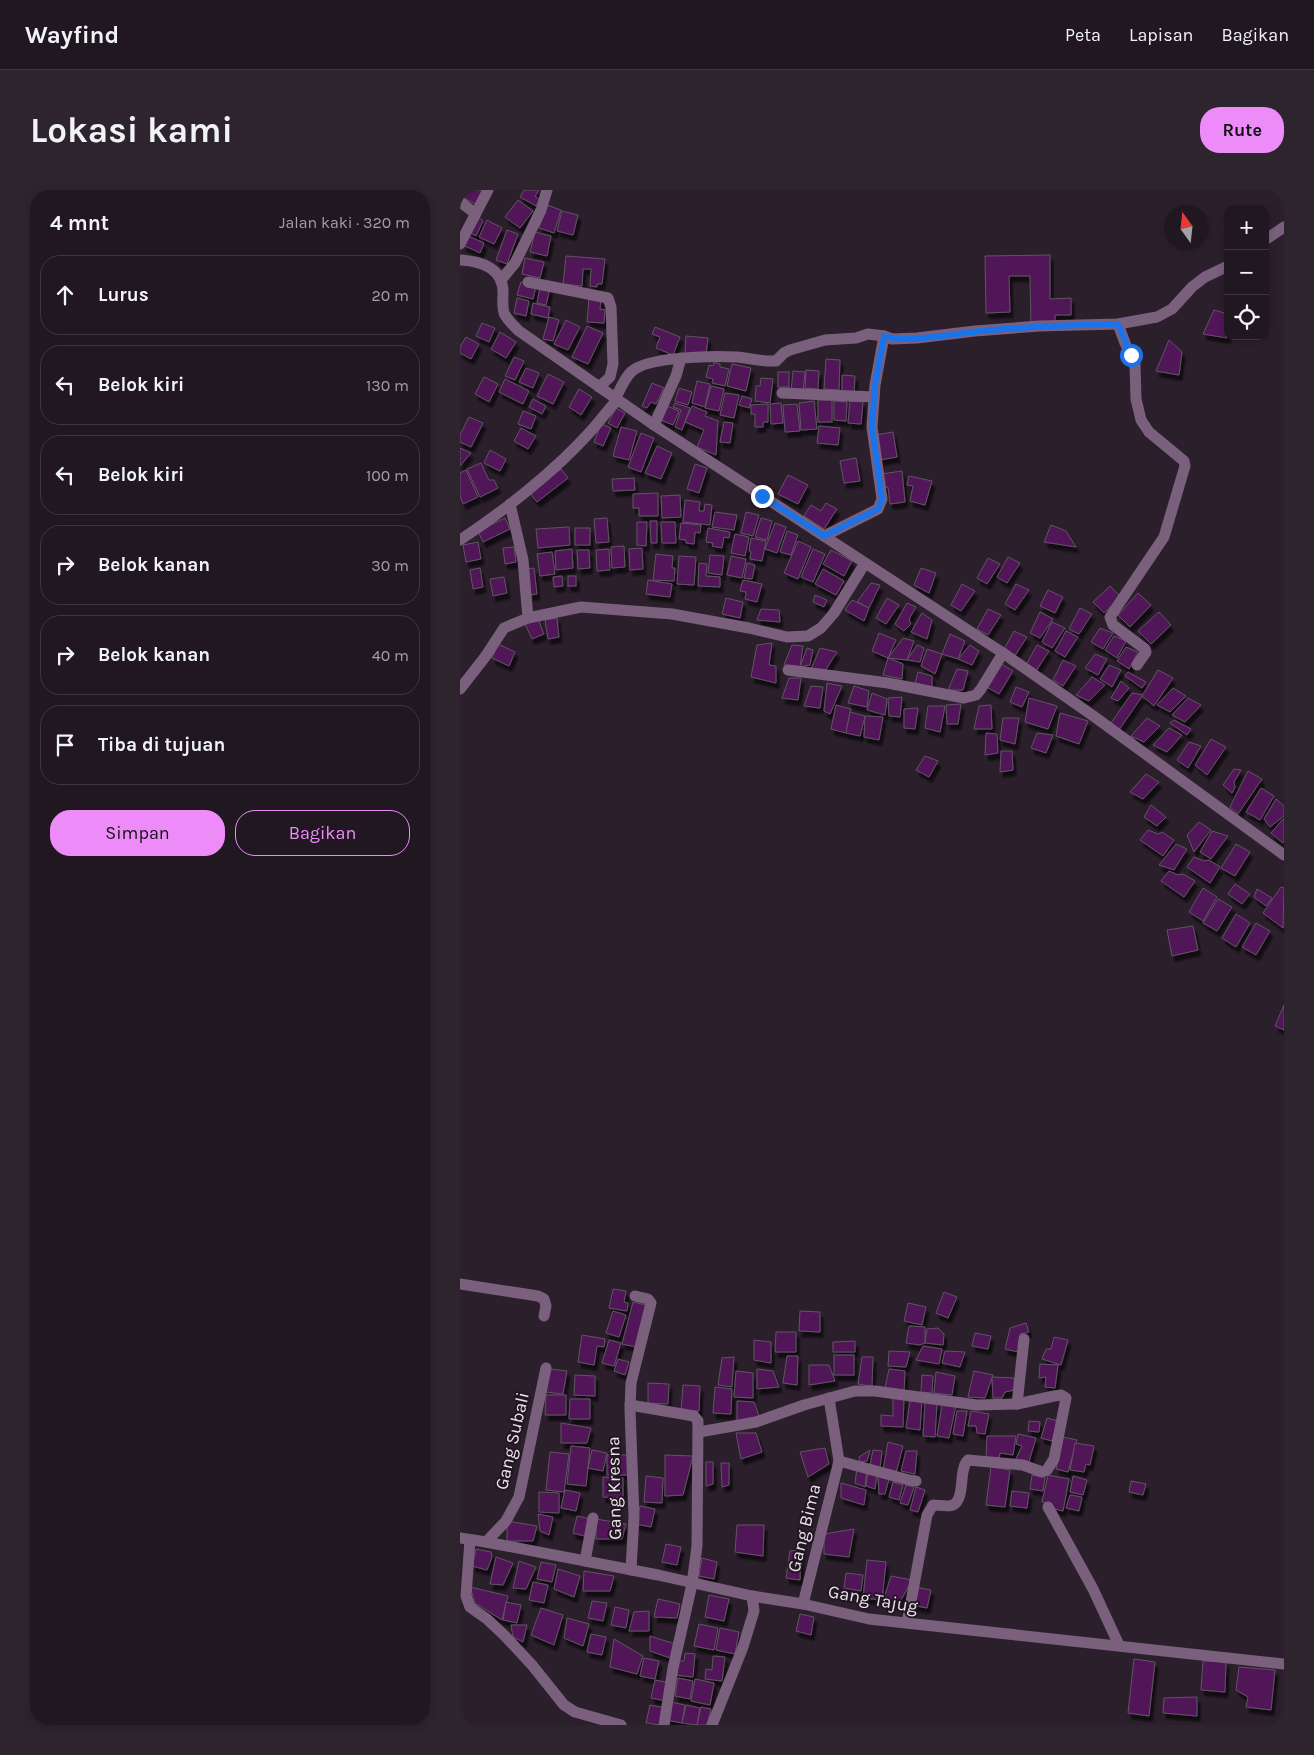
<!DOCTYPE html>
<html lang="id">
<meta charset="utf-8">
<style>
:root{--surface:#201721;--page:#2d242e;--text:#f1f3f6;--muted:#a29fa5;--line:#3d363f;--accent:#ed8cf9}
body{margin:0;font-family:Karla,sans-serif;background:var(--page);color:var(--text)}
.controls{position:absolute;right:15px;top:15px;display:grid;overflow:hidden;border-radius:10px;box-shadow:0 2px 8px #0003}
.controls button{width:45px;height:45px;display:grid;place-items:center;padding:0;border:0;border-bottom:1px solid var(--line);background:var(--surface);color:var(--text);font:25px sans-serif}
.compass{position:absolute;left:704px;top:15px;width:45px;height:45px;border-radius:50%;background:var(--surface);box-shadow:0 2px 8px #0003;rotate:345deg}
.stop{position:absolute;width:15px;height:15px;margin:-11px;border:4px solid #1a73e8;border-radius:50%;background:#fff}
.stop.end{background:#1a73e8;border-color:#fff;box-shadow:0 1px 5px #0008}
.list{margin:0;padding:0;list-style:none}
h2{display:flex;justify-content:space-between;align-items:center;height:65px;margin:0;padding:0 20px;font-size:21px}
h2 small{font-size:16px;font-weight:400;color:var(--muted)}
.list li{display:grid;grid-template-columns:32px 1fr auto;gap:15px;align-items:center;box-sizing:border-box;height:80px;margin:0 10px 10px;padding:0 10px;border:1px solid var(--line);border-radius:20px}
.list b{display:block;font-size:19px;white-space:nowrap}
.list em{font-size:16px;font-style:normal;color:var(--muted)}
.actions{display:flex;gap:10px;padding:15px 20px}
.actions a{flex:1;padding:11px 0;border:1px solid var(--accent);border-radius:20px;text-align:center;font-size:18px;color:var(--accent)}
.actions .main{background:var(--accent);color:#111}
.icon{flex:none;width:28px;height:28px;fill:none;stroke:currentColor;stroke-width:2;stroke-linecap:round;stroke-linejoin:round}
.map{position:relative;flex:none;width:824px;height:1535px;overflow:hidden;border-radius:20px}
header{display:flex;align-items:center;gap:30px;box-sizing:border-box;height:70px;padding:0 25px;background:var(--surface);border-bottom:1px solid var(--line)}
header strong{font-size:24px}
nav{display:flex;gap:28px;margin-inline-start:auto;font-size:18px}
.intro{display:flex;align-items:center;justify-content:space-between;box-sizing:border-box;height:120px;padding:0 30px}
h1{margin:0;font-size:35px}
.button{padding:12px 22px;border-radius:20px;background:var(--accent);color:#111;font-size:18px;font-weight:700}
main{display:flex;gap:30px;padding:0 30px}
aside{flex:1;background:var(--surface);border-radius:20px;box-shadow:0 2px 8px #0003}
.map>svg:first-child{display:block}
.building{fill:#511559;stroke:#615463;filter:url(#shadow)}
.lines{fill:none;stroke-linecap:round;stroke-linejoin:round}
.street{stroke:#7b607e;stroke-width:11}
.route{stroke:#1a73e8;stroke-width:6}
.labels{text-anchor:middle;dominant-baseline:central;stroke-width:4;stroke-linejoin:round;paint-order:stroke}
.street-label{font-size:18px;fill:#ebe3ec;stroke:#211622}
</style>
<header>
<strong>Wayfind</strong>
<nav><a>Peta</a><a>Lapisan</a><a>Bagikan</a></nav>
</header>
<div class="intro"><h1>Lokasi kami</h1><a class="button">Rute</a></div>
<main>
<aside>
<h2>4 mnt<small>Jalan kaki · 320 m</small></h2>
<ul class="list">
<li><svg class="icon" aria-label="ahead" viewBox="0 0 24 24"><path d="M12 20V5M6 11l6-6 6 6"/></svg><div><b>Lurus</b></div><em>20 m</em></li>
<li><svg class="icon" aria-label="left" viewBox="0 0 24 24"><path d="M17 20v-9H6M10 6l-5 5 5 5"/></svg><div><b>Belok kiri</b></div><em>130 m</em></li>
<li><svg class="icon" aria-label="left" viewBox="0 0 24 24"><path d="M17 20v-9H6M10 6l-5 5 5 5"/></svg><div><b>Belok kiri</b></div><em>100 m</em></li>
<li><svg class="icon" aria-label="right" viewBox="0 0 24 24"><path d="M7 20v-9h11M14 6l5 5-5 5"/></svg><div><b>Belok kanan</b></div><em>30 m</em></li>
<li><svg class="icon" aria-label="right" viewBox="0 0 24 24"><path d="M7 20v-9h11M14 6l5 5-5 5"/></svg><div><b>Belok kanan</b></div><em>40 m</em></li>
<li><svg class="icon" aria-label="arrive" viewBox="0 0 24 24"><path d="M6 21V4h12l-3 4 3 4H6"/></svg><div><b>Tiba di tujuan</b></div></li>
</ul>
<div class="actions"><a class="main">Simpan</a><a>Bagikan</a></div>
</aside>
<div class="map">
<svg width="824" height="1535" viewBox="0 0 824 1535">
<defs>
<filter id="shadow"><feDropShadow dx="3" dy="5.5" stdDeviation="1" flood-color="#0009"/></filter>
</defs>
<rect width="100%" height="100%" fill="#2b1f2c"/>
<g class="building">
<polygon points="6,0 24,0 17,15 2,7"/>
<polygon points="64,0 79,0 75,6 80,10 76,16 60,7"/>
<polygon points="58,10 73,21 60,38 45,27"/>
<polygon points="87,15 101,20 94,43 79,38"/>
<polygon points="102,21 118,25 113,45 97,41"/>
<polygon points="16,25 23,31 16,46 9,42"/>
<polygon points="27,30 42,38 34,54 19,47"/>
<polygon points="47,40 58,44 47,74 36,70"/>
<polygon points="75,42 91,46 87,66 70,62"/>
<polygon points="8,46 24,53 20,63 3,55"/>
<polygon points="590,65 590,109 611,108 611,125 595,125 595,134 571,134 570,86 549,86 550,122 526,123 525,66"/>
<polygon points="106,66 145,69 142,94 137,94 137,97 130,96 131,79 123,79 122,96 103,94"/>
<polygon points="65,68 84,72 80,88 62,84"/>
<polygon points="61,92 76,96 73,109 57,105"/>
<polygon points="80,97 90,98 86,115 77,113"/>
<polygon points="57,108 69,111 66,126 54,123"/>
<polygon points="129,108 141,109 140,119 145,120 144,133 127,132"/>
<polygon points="73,113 90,117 88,128 71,124"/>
<polygon points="754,120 768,124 767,148 743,144"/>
<polygon points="89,127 99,130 93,151 83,149"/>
<polygon points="106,130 120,137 108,160 94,154"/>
<polygon points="22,133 35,138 29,152 16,146"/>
<polygon points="127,136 143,143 128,174 112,167"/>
<polygon points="195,137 220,147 213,165 196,158 200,147 192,144"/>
<polygon points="40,142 56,152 46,168 31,159"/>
<polygon points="226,146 248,148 246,165 225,163"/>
<polygon points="6,147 19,154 11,169 0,163 0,157"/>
<polygon points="709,150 722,162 719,185 696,181"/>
<polygon points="54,167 64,171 55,190 45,186"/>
<polygon points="366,169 380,170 379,200 364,199"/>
<polygon points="254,172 260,174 260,177 269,179 265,196 252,193 253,189 246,187 249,175 253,176"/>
<polygon points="272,174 291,178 286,201 267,196"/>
<polygon points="66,178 79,183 73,198 59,192"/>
<polygon points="346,180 359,181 358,199 345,198"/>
<polygon points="333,181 345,182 343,202 331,201"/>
<rect x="318" y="182" width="11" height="15"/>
<polygon points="88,184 104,192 93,214 77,206"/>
<polygon points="382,185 395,186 394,204 382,203"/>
<polygon points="24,187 38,194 29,212 15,204"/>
<polygon points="301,188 313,189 310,213 295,211 296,196 300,196"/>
<polygon points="45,189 69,201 63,214 39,202"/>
<polygon points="237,191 250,194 245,217 232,213"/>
<polygon points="192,193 204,198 196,214 191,212 187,218 182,216"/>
<polygon points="251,196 264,199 259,221 245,218"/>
<polygon points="219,198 232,202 228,215 215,211"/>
<polygon points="119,199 132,207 121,225 109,217"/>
<polygon points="265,203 279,205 274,228 260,225"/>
<polygon points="282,206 292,209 289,218 279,215"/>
<polygon points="73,209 86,216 82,224 69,217"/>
<rect x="358" y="210" width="14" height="22"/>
<polygon points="354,211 357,239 341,240 339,213"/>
<polygon points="374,211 387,212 386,231 374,230"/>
<polygon points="390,211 403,212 401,234 388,233"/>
<polygon points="215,213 230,218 222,240 215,237 221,220 213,217"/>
<polygon points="321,213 323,233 311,234 310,214"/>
<polygon points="308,214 308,232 303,232 303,237 295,237 295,224 291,224 291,215"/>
<polygon points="337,214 340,241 325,242 323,215"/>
<polygon points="207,216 219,221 213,235 201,230"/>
<polygon points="232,216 247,222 245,226 258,231 256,265 237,257 244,240 225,232"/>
<polygon points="156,218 165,223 157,238 148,233"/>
<polygon points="63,221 76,226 71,239 58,234"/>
<polygon points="9,227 23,233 11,257 0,252 0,245"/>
<polygon points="264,232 273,233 270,253 260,252"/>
<polygon points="141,234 151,238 143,256 134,252"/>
<polygon points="359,236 380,238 378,255 357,253"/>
<polygon points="161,237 177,241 169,270 153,266"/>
<polygon points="61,238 76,246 68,259 54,251"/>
<polygon points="433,242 437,267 420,270 416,245"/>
<polygon points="181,243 194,248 181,282 168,277"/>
<polygon points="197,256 212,263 201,289 185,283"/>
<polygon points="0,258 11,263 0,276"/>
<polygon points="30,260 46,269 40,281 24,273"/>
<polygon points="396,268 400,291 384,293 380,271"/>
<polygon points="21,273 29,290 34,290 38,298 20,307 7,279"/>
<polygon points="235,274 247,278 239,303 227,299"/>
<polygon points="101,279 108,288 77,312 70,303"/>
<polygon points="6,280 18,307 3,314 0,306 0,283"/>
<polygon points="442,281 445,312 430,314 428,297 423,298 422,284"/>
<polygon points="328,285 348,295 338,314 318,304"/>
<polygon points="449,286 472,291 465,315 450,311 453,296 447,295"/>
<polygon points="174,288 175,300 153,301 152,289"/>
<polygon points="198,303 198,326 179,326 179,318 173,318 173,304"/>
<polygon points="220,305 221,327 202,328 201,306"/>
<polygon points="225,310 240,312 239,321 244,321 245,314 252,315 250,335 223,332"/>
<polygon points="366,313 377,319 364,339 344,326 351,315 361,321"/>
<polygon points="255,322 277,325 274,340 252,337"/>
<polygon points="286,322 299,325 293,346 281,343"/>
<polygon points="45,328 50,339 23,352 18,341"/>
<polygon points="147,328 149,352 136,353 134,329"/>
<polygon points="301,328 312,331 307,350 295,347"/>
<polygon points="190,331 197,331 197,353 191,353"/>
<polygon points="177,332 187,332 186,356 177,355"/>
<polygon points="201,332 215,332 216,353 202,353"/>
<polygon points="221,333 241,335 240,343 235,342 234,354 226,353 226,350 219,349"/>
<polygon points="315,333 326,337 317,363 305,359"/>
<polygon points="591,335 606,341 616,357 584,352"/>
<polygon points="109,337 110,355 78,358 76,339"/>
<rect x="115" y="338" width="15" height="17"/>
<polygon points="248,338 270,342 269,348 264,347 262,358 252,356 253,353 246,352"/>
<polygon points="327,341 338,345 331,365 320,362"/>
<polygon points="275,344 289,347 285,366 271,363"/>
<polygon points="291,348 306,351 302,371 290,369 291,362 289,361"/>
<polygon points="338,351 351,357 338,389 324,383"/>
<polygon points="18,352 21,369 6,372 3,355"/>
<polygon points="164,356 165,377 152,378 151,357"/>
<polygon points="54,357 56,372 45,374 43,358"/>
<polygon points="182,358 183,379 170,380 169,359"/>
<polygon points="112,359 113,378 96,380 95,361"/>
<polygon points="149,359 150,380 137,381 136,360"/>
<polygon points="353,359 365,364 353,392 341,387"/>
<polygon points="117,360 129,360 130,378 118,379"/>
<polygon points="371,360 392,371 384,386 363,374"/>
<polygon points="92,362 95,384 80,386 77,364"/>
<polygon points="196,364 213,366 212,378 215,378 214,391 193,390"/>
<polygon points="250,365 264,366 262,385 248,383"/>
<polygon points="219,366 236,367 234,395 217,394"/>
<polygon points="271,366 286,369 282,388 267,385"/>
<polygon points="548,367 560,373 547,393 537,387"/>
<polygon points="528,368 540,374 527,394 517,388"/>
<polygon points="239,373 247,374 246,386 260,387 260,397 238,396"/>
<polygon points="287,373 295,375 292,389 284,388"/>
<polygon points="20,378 23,397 13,399 10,380"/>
<polygon points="74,378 77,404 70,405 67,379"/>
<polygon points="461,378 476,383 469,403 454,395"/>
<polygon points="363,379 384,391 376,405 355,394"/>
<polygon points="102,386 103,396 94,397 93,387"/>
<rect x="108" y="386" width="8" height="10"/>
<polygon points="44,387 47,403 33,406 30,389"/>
<polygon points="188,390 212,394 210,407 186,404"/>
<polygon points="283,390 302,394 297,412 285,409 286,402 280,401"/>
<polygon points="411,393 420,395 409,418 397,412"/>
<polygon points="502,394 515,401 501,421 491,415"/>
<polygon points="556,394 569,400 555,420 545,414"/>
<polygon points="650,396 661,407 644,423 633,412"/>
<polygon points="588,400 603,407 595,423 580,416"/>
<polygon points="678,403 691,415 670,437 658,425"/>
<polygon points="355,405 367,410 364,417 353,412"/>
<polygon points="266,408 283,412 280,428 262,424"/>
<polygon points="427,408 439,415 426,434 416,428"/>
<polygon points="392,410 409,418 404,431 385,420"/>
<polygon points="447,413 456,417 449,429 451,434 444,441 435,434"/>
<polygon points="620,418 632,424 619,444 609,439"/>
<polygon points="301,419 319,420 320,432 297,430"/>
<polygon points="528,419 541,425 528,445 517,439"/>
<polygon points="580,422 593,429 580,448 570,443"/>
<polygon points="699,422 711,435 691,454 678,441"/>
<polygon points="462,423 472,430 467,449 451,442"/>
<polygon points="97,428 99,447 88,449 85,430"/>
<polygon points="78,429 84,444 72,449 65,434"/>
<polygon points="592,432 605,438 592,458 582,452"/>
<polygon points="640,438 653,443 643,459 631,452"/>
<polygon points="554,441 567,447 554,467 543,461"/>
<polygon points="606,441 618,447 605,467 595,461"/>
<polygon points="419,443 436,450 428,468 412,461"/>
<polygon points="490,444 505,451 498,469 482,464"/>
<polygon points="654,446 666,451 657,468 645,460"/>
<polygon points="443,448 454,451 447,470 428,468"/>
<polygon points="312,453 309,475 316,476 316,493 291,487 297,455"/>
<polygon points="38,454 55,462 49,476 32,468"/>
<polygon points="332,455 343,456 340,477 324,475"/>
<polygon points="457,455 464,458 460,472 447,470"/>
<polygon points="510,455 519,461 512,475 498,469"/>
<polygon points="577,455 589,461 576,481 566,475"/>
<polygon points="666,457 678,462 669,479 657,471"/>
<polygon points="347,458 353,460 350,475 340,477"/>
<polygon points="360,458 377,462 365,481 351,479"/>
<polygon points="467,459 482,464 475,484 461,476"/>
<polygon points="635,464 647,469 638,485 625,478"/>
<polygon points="428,468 443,474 442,489 423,485"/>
<polygon points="603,470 616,476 603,496 593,490"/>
<polygon points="538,472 553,481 539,504 525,496"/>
<polygon points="649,475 661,480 652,497 640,489"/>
<polygon points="497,479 508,481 503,500 488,500"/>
<polygon points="698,480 713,488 694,516 682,506"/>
<polygon points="458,482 472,486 472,497 455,493"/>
<polygon points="668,482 686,492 682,498 665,486"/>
<polygon points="632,487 645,495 629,511 616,505"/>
<polygon points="329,488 341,488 338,510 322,508"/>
<polygon points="661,491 669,498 658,511 651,508"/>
<polygon points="367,493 382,496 370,524 364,521"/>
<polygon points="351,496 363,497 360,518 344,516"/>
<polygon points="394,496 409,501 407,517 388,513"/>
<polygon points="556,497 569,502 562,517 550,512"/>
<polygon points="713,498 726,506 710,522 697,515"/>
<polygon points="412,503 427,509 425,525 407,520"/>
<polygon points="672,503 683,505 659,540 651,533"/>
<polygon points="442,507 440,527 429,526 428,508"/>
<polygon points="569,508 597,516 588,539 565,532"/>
<polygon points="728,508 741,515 725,532 712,525"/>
<polygon points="501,514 498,534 487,534 486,515"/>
<polygon points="376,515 391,519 386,543 371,539"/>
<polygon points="531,515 532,539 514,539 519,516"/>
<polygon points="468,516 485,516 480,542 465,538"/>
<polygon points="458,518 455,539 444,538 444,519"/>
<polygon points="390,522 405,526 400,546 386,543"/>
<polygon points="600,523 628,531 619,554 596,546"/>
<polygon points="405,526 423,527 419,550 404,547"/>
<polygon points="543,528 559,528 555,554 540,550"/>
<polygon points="687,528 700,536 684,552 671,546"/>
<polygon points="714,530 731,539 727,545 710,533"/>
<polygon points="709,538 722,545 707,562 693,555"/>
<polygon points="526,543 537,544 538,563 525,565"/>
<polygon points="577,543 593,545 586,563 571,558"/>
<polygon points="751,549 766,557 747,585 735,575"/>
<polygon points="729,552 741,556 728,578 717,570"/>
<polygon points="541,561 552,561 553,580 540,582"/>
<polygon points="465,566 478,571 469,587 456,580"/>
<polygon points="774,579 781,580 774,592 775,597 772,603 763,595"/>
<polygon points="788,581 802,589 778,624 770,617"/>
<polygon points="686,584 699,592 683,609 670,602"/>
<polygon points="801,598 814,606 800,630 786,622"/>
<polygon points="816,609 824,616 824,626 810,637 804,629"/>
<polygon points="691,615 706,627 697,636 684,627"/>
<polygon points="824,628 824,651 823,653 811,643"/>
<polygon points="739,632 751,640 734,662 727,645"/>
<polygon points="688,640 698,644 702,642 714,650 703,666 680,650"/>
<polygon points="752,641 768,646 751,669 740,662"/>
<polygon points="716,654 727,659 714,680 699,675"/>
<polygon points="776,654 790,662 775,686 761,678"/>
<polygon points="734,667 744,671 749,670 760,677 750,693 727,677"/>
<polygon points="709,681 718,685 723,684 735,691 724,707 701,691"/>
<polygon points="775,694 790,704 782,714 768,704"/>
<polygon points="821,697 824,698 823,738 803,723"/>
<polygon points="743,698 757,707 743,731 729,722"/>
<polygon points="797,699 812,708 806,716 794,707"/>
<polygon points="758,709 772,717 757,741 743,733"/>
<polygon points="776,724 790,733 776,757 762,748"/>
<polygon points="796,733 810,741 796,765 782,757"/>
<polygon points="733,736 738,760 712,766 707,740"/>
<polygon points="824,815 824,840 815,836"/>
<polygon points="153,1099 166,1101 164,1112 168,1113 167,1121 149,1118"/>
<polygon points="484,1102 497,1107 488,1128 476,1123"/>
<polygon points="173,1112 186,1115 176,1157 162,1154"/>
<polygon points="448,1113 466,1117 462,1135 444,1131"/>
<polygon points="153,1121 166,1125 159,1147 146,1143"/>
<polygon points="340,1121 360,1122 360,1142 339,1141"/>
<polygon points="566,1133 569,1142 560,1144 558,1162 545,1159 550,1138"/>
<polygon points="449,1136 465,1137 465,1153 460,1155 446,1153"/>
<polygon points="478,1138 484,1144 483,1155 465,1153 467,1139"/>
<polygon points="316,1142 336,1142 336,1162 315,1162"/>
<polygon points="515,1143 531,1146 528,1159 512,1156"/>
<polygon points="122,1145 145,1149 144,1157 137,1156 134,1175 118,1172"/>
<polygon points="594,1147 608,1150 601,1175 582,1169 586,1159 591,1159"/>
<polygon points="149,1150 161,1153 154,1176 142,1173"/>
<polygon points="294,1150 311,1152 311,1173 294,1170"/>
<polygon points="395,1151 395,1162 373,1162 373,1152"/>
<polygon points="463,1156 482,1159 479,1174 456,1170"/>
<polygon points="429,1161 450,1162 446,1177 428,1176"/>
<polygon points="485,1161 505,1162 500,1177 482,1173"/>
<rect x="374" y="1165" width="20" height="20"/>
<polygon points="327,1166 338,1166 337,1195 323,1193"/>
<polygon points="274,1167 272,1197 258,1195 262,1168"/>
<polygon points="402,1167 413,1167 412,1196 398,1194"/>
<polygon points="158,1169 169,1172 165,1185 154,1181"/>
<polygon points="580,1174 598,1175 595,1198 585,1197 586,1187 579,1188"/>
<polygon points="349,1175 369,1175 375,1191 349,1195"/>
<polygon points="90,1179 107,1181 103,1204 86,1202"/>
<polygon points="297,1179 313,1181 319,1197 297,1199"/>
<polygon points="429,1179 445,1181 444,1202 425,1198"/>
<polygon points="276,1181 293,1183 293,1208 274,1207"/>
<polygon points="514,1181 533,1185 525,1208 508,1207"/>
<polygon points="476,1182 495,1186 492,1205 474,1203"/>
<polygon points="115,1185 135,1186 135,1206 114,1205"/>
<polygon points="462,1185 473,1186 472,1203 461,1202"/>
<polygon points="532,1187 554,1188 555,1200 545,1202 542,1208 533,1208"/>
<polygon points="188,1193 209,1194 208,1214 188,1213"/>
<polygon points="223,1195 240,1196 239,1221 221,1221"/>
<polygon points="255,1197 272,1199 271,1224 253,1223"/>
<polygon points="86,1205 106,1205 106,1225 85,1225"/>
<polygon points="433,1208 444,1208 443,1237 421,1236 421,1225 433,1226"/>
<polygon points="110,1209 130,1209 130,1229 109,1229"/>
<polygon points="462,1210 460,1240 446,1238 450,1211"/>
<polygon points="277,1211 294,1212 300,1228 277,1231"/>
<polygon points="465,1212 477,1213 475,1247 463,1246"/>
<polygon points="482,1215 496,1215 489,1248 477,1246"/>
<polygon points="497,1221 507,1221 503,1246 493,1244"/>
<polygon points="511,1221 529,1224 525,1244 517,1243 516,1236 508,1236"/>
<polygon points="587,1228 598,1231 592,1251 581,1248"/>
<polygon points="569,1231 580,1232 579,1242 568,1241"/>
<polygon points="101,1233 131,1238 127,1253 101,1253"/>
<polygon points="276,1243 296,1243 302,1262 281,1269"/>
<polygon points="558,1244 576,1248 568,1275 555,1271 562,1256 556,1254"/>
<polygon points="527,1246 556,1246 553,1265 540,1263 539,1269 526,1267"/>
<polygon points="603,1247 617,1250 608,1282 596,1279"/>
<polygon points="428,1252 443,1256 436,1283 423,1280"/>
<polygon points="615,1253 634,1256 630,1275 626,1274 624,1282 610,1280"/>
<polygon points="111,1256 130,1258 126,1296 107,1294"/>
<polygon points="365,1258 369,1274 348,1287 340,1262"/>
<polygon points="132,1260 147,1263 143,1281 128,1278"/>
<polygon points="410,1260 407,1271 400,1272 399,1267"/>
<polygon points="413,1260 422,1261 420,1278 410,1275"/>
<polygon points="446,1261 457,1261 455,1284 441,1281"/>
<polygon points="90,1262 109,1264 104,1302 86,1300"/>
<rect x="147" y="1265" width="21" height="20"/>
<polygon points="205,1265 233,1266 223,1305 205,1306"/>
<polygon points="246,1272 253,1272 253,1294 246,1296"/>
<polygon points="261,1273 269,1273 269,1295 262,1297"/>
<polygon points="531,1277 550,1280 545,1317 526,1315"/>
<polygon points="397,1278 407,1280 405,1297 395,1293"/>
<polygon points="408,1281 417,1282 415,1299 406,1296"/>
<polygon points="572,1285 585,1287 583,1301 570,1299"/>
<polygon points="588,1285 609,1289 603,1321 590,1318 590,1314 582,1312"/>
<polygon points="186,1286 203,1288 202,1313 184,1312"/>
<polygon points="418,1286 429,1289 425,1304 419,1304"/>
<polygon points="613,1286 627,1290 623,1305 610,1302"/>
<polygon points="143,1287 163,1288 163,1308 143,1307"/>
<polygon points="671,1291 686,1294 683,1305 669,1302"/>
<polygon points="433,1292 443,1295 439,1310 429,1307"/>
<polygon points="381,1293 406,1300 404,1315 381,1308"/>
<polygon points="446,1295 454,1297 448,1315 440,1313"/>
<polygon points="456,1297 465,1300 458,1322 450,1320"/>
<polygon points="105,1300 120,1303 116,1321 101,1318"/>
<polygon points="552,1301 569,1303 567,1318 550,1316"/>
<polygon points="79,1302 99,1303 99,1323 79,1322"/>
<polygon points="610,1305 622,1307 619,1321 606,1318"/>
<polygon points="180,1316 195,1319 191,1337 176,1334"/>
<polygon points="78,1324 93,1327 89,1345 80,1341"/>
<polygon points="117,1326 131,1329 128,1347 113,1343"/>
<polygon points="136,1329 166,1334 162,1349 136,1349"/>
<polygon points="47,1331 77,1336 73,1351 47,1351"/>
<polygon points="277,1335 304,1335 303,1366 275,1362"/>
<polygon points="394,1339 389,1367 364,1364 364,1344"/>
<polygon points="206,1354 221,1357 217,1375 202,1372"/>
<polygon points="16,1359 31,1362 32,1367 27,1380 12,1376"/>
<polygon points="341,1360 340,1390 326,1388 330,1361"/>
<polygon points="36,1367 53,1373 43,1395 30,1394"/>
<polygon points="242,1368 257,1372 254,1389 239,1386"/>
<polygon points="407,1370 426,1372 422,1410 403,1408"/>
<polygon points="59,1371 76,1377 66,1399 53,1398"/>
<polygon points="81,1372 96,1375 92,1392 77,1389"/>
<polygon points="98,1379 120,1386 114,1407 94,1399"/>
<polygon points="124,1381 154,1386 150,1401 123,1401"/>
<polygon points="386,1383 403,1385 401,1401 384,1398"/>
<polygon points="431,1386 452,1390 439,1414 424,1408"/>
<polygon points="73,1392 88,1395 84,1413 69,1410"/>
<polygon points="10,1397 48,1406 42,1430 15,1413"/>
<polygon points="456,1397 471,1400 467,1418 452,1415"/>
<polygon points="249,1405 269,1409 264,1431 245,1427"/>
<polygon points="198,1409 220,1414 217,1428 194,1427"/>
<polygon points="132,1411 147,1413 143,1431 128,1428"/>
<polygon points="46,1412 61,1415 57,1433 43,1430"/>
<polygon points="155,1417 169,1420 166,1438 151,1435"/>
<polygon points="81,1418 103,1425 94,1455 71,1445"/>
<polygon points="189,1421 189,1441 169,1441 174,1422"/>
<polygon points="340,1424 354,1427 351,1445 336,1441"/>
<polygon points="107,1428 129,1434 123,1456 104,1448"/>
<polygon points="239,1434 258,1438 254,1460 234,1456"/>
<polygon points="51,1435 67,1435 63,1452 53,1447"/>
<polygon points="260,1438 279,1442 275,1464 256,1460"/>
<polygon points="131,1444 146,1447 142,1465 127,1462"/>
<polygon points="190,1446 215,1454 213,1469 190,1461"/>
<polygon points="154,1449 183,1466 177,1484 150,1477"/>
<polygon points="225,1463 235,1464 233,1487 214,1485 216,1471 224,1471"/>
<polygon points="253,1466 265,1467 262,1491 245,1489 246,1479 252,1480"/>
<polygon points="184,1468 199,1471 195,1489 180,1486"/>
<polygon points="674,1469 695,1472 689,1526 668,1523"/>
<polygon points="743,1471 766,1472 765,1502 741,1500"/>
<polygon points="779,1477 815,1480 811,1520 786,1517 788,1507 776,1500"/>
<polygon points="218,1488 233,1491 230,1509 215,1506"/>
<polygon points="235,1489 254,1493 250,1515 231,1511"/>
<polygon points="195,1490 210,1493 206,1511 191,1508"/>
<polygon points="737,1507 737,1526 703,1523 704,1508"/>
<polygon points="211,1512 225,1515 222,1533 207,1530"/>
<polygon points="190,1515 205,1518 201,1535 186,1533"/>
<polygon points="226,1515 240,1518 237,1535 222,1533"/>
<polygon points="241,1517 251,1519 247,1535 237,1535"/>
</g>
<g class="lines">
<g class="street">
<polyline points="0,12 15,23"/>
<polyline points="805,50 824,37"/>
<polyline points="0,54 28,0"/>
<path d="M0,70c21,1 44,8 43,34 0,7 -1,12 1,19 3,7 10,13 15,18l135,94 349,228 89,62 192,140"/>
<polyline points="41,90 55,73 81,20 87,0"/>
<polyline points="68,92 148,108 151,117 153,174 150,187 139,197"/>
<polyline points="658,134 665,153 675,174 676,209 681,230 689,242 724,271 725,276 704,347 650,427 653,435 685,459 686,462 677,475"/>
<polyline points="322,203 414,207"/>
<path d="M155,209c5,-9 9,-20 16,-27 16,-16 83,-16 106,-15 13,1 25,5 39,4l8,-8 6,-3 35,-10 31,-2 12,-4 16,2 8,3 25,-1 58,-7 65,-5 78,-2 39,-7 15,-8 20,-22 13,-10 23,-11"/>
<polyline points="194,235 216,186 221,168"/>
<polyline points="50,314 63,370 68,428"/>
<polyline points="364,346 418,319 422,309 412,237 415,195 424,146"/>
<path d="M0,350c44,-29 95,-69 130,-108 9,-10 18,-22 27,-32"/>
<polyline points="328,480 428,493 504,508 516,505 521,499 543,463"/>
<polyline points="0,499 25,467 44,438 68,428 121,417 212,424 289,438 327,447 348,446 361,438 374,423 405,373"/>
<polyline points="0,1094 78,1106 84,1109 86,1116 84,1126"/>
<polyline points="557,1214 564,1149"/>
<polyline points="170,1215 234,1226 238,1231 237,1356 232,1394 213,1478 204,1535"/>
<path d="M239,1242l57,-10 48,-17 51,-14h20l102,14 40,-1 37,-8 7,-1 5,3 -12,61 -7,11 -5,2 -19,-7 -55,-5c-10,9 -2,38 -15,45 -4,2 -15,0 -20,0l-6,10 -20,108"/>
<polyline points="379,1271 449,1290 456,1291"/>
<polyline points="588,1317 633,1399 659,1455"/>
<polyline points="0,1348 26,1352 198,1385 292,1406 343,1414 409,1429 824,1474"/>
<polyline points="10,1350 6,1406 10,1417 27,1429 45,1446 72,1475 104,1515 115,1522 161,1535"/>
<polyline points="26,1352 46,1331 59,1307 86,1178"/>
<polyline points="125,1371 133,1328"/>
<polyline points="171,1380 174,1326 170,1220 171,1193 191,1113 188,1109 175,1106"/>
<polyline points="343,1414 379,1271 369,1208"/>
<polyline points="252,1535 283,1457 294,1421 292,1406"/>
</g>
</g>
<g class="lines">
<path class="route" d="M302,306l62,40 54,-27 4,-10 -10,-73 3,-41 9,-49c21,8 82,-4 107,-6 43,-4 85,-5 127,-6l13,31"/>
</g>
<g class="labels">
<g class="street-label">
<text transform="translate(52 1251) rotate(-77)">Gang Subali</text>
<text transform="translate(154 1298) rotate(-91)">Gang Kresna</text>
<text transform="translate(344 1338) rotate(-76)">Gang Bima</text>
<text transform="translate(413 1409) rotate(10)">Gang Tajug</text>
</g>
</g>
</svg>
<div class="controls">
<button>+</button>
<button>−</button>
<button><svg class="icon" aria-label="locate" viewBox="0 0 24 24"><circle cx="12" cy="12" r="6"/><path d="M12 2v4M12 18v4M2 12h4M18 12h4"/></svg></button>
</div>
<svg class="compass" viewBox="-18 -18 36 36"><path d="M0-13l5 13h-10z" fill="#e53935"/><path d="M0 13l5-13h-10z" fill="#a29fa5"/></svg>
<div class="stop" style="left:671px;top:165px"></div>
<div class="stop end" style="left:302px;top:306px"></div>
</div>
</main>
